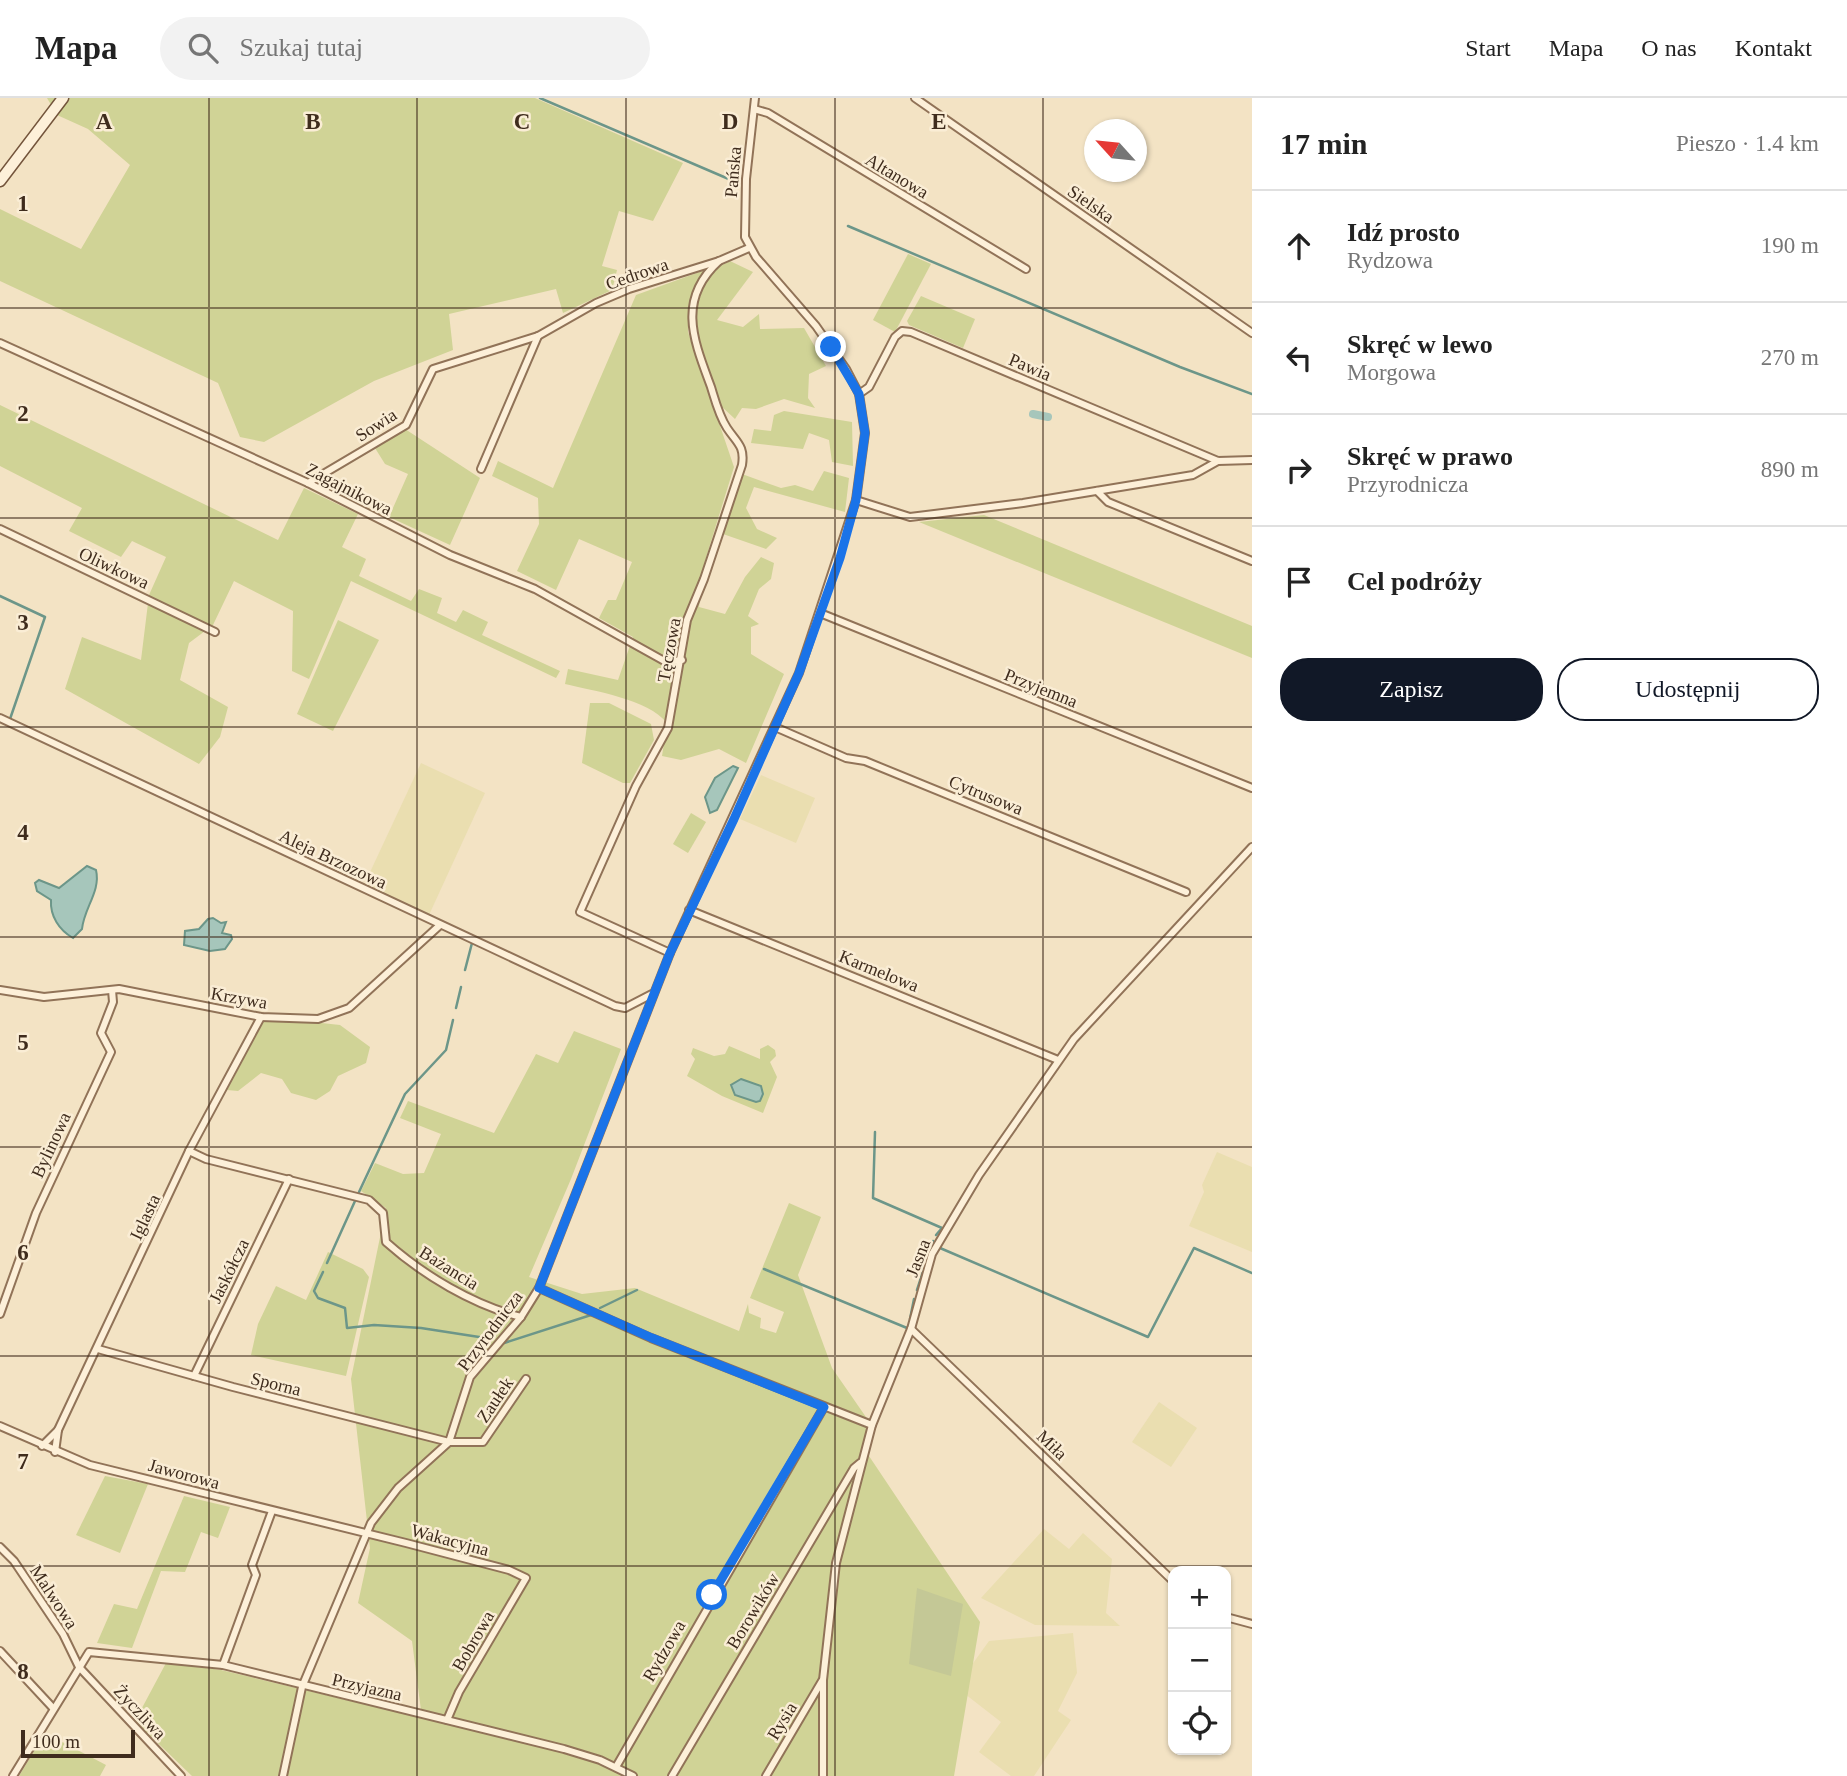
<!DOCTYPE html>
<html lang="pl">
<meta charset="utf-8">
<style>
:root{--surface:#fff;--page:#f2f2f2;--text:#222;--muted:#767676;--line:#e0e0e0;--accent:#111827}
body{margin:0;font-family:Georgia,serif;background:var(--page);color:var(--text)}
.controls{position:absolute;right:21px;bottom:21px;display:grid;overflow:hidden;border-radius:14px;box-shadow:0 2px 5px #0004}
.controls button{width:63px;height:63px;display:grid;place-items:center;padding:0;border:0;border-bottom:2px solid var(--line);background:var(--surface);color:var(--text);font:35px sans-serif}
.compass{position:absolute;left:1084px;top:21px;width:63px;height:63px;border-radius:50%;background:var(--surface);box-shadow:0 2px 5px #0004;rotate:297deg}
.scale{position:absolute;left:21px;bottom:18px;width:114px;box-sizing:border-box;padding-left:7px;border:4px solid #3f2c1d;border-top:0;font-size:19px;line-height:24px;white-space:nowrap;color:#3f2c1d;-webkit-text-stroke:5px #faedd5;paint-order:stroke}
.stop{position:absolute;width:21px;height:21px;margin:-16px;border:5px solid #1a73e8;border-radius:50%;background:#fff}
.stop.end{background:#1a73e8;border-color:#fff;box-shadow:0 2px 7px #0008}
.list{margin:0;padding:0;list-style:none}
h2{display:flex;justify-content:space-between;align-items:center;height:91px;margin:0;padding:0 28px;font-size:30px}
h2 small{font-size:23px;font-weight:400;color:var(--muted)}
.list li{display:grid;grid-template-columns:46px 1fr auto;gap:21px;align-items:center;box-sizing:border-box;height:112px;padding:0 28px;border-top:2px solid var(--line)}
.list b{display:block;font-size:26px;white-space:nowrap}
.list p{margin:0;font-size:23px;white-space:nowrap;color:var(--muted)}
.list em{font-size:23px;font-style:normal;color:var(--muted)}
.actions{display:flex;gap:14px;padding:21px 28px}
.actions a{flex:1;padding:16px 0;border:2px solid var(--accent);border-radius:28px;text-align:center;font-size:24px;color:var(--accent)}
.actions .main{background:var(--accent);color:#fff}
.icon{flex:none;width:38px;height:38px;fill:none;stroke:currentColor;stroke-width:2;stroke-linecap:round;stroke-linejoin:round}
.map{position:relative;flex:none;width:1252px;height:1678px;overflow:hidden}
header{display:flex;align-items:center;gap:42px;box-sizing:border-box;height:98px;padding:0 35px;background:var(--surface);border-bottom:2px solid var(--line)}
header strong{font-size:33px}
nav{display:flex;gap:38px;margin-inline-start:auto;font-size:24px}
.search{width:490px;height:63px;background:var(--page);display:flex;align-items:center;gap:18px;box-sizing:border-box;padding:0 24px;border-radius:38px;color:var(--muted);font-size:26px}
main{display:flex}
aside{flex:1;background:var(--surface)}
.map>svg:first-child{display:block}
.farmland{fill:#eadeb0}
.green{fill:#d0d396}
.cemetery{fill:#c4c896}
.water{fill:#a6c6bb;stroke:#6c9689;stroke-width:2}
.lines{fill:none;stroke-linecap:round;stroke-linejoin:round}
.stream{stroke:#6c9689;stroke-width:2.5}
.canal{stroke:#a6c6bb;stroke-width:8}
.street-casing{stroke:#917358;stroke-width:10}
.secondary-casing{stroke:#73543b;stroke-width:13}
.street{stroke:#fdf0d9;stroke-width:6}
.secondary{stroke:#fdf0d9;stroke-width:10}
.route{stroke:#1a73e8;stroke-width:9}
.grid{fill:none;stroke:#3f2c1d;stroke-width:2;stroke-opacity:0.55}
.labels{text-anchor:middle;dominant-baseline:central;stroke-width:5;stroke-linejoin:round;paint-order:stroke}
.street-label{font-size:18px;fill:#3f2c1d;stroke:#faedd5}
.grid-label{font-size:23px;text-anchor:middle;font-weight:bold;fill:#3f2c1d;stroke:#faedd5;stroke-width:5;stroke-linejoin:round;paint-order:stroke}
</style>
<header>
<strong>Mapa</strong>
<div class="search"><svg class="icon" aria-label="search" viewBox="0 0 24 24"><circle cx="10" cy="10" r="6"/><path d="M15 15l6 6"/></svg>Szukaj tutaj</div>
<nav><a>Start</a><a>Mapa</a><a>O nas</a><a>Kontakt</a></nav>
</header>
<main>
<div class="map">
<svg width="1252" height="1678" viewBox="0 0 1252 1678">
<rect width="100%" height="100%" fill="#f3e3c4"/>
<g class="farmland">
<polygon points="421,665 485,695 429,817 364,787"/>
<polygon points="761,677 815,700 796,745 740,721"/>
<polygon points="1217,1054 1252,1069 1252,1154 1189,1128 1204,1094 1202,1087"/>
<polygon points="1159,1304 1197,1330 1171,1369 1132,1344"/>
<polygon points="1044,1431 1069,1451 1083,1435 1112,1461 1106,1515 1120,1528 1035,1527 981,1500"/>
<polygon points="1073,1535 1077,1575 1058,1613 1071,1622 1034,1678 1011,1678 979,1654 1001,1624 956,1589 989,1543"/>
</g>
<g class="green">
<polygon points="47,0 535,0 683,65 653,123 619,113 602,168 617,172 612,192 563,215 556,191 449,216 453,252 374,283 264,344 240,339 218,285 0,183 0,111 81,151 130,67 88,31 57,17"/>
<polygon points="908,156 931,166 895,234 873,222"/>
<polygon points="730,163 753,174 717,222 743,229 759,216 760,231 804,230 826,268 809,276 808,300 815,310 784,301 756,311 742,310 735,321 720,307 697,240 694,206 710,173"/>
<path d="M705,172l-17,46v16l46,135 -29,94 -6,46 26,7 20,-37 16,-20 13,6 -3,16 -12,10 -11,27 11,8 -8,3v27l33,20 -38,89 -27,-14 -38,11 -19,-4 5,-33c-19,-24 -73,-32 -102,-39l3,-15 50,11 15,-43 -34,-19 9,-18h8l16,-38 -53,-23 -23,51 -39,-19 22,-47 -1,-26 -46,-22 6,-15 55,27 83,-193z"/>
<polygon points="921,198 975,221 963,250 909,227 907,223"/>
<polygon points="0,307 278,442 304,390 358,416 342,449 366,461 359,478 411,503 419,491 442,500 437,515 456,524 463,512 488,524 482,537 560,573 556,580 351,483 309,581 292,573 293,513 234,483 213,527 189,545 180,582 228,609 220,639 199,666 65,591 82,539 141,562 149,497 166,459 132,443 121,459 69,433 82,410 0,368"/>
<polygon points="784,313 852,324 853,368 832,364 829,342 809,335 803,351 751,345 754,331 771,333 774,317"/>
<polygon points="405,331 480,380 450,447 389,419 408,376 385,366 375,350"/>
<polygon points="824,373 849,380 845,414 754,389 746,410 757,431 777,440 766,451 723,436 742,376 781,390 795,387 813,393"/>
<polygon points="984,417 1252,528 1252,560 919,424"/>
<polygon points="338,522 379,542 333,633 297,616"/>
<polygon points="609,605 651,626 654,642 630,685 623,685 582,665 590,605"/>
<polygon points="691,715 706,724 688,755 673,746"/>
<polygon points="266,919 340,927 370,949 366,965 338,978 330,993 316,1002 291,995 282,981 261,975 238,993 227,992"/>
<polygon points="574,933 621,951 571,1081 529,1179 582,1196 635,1190 739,1233 748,1206 749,1215 761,1220 760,1230 776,1235 784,1214 750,1200 789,1105 821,1119 798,1177 832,1270 868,1322 869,1358 980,1524 954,1678 192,1678 135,1623 166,1565 221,1572 422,1620 412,1543 358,1505 370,1450 351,1281 386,1110 361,1093 375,1065 403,1076 424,1075 441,1036 400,1020 408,1003 494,1035 536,956 558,965"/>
<polygon points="768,947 775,952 776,958 770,964 777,979 763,1015 722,998 687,978 695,961 691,956 693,950 714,958 725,956 729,948 760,961 760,951"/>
<polygon points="328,1154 363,1171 369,1179 346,1278 251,1257 258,1226 276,1188 306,1202"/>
<polygon points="105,1378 148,1386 120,1455 76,1437"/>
<polygon points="184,1398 230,1409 218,1440 201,1434 185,1474 161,1473 132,1550 97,1545 114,1506 137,1511"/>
<polygon points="45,1635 106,1667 100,1678 19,1678"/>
</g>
<polygon class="cemetery" points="917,1490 963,1506 951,1578 909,1566"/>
<g class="water">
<polygon points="733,668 738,670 717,712 710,715 705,699 715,680"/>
<path d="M87,768l9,4c5,21 -12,38 -14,59l-9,9c-14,-8 -23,-22 -22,-38l-14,-9 -2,-8 4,-3 20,8z"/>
<polygon points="213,820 221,825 226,824 222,835 231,837 232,841 225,851 210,853 184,847 185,833 199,831 208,821"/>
<polygon points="741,981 761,988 763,996 760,1003 756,1004 735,997 731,987"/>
</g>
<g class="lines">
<g class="stream">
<polyline points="540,0 738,85"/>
<polyline points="848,128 1180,269 1252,296"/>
<polyline points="0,498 45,519 10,621"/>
<polyline points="465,872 472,845"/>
<polyline points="456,910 461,889"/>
<polyline points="875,1034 873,1100 942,1130 936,1137"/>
<polyline points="359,1094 405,996 446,952 453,922"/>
<polyline points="940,1150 1148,1239 1194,1150 1252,1175"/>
<polyline points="327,1165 355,1103"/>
<polyline points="764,1171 907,1230"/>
<polyline points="323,1174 314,1193 318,1200 345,1210 347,1230 374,1227 421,1230 492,1241"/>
<polyline points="917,1192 933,1143"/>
<polyline points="600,1210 637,1192"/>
<polyline points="910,1221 914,1201"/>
<polyline points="501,1246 591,1217"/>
</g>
<polyline class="canal" points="1033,316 1048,319"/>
<g class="street-casing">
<g id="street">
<polyline points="915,0 1252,235"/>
<polyline points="754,11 768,15 1026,171"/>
<polyline points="0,245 308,385 450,457 535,491 666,564 682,562"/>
<polyline points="859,296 869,289 895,239 902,233 911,234 1218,363 1252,362"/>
<polyline points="481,371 538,238"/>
<polyline points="308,385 406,327 433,271 538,238 596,205 629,191 719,163 749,150"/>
<polyline points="1097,393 1108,404 1252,463"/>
<polyline points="856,402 910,419 1023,405 1193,377 1218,363"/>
<polyline points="0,431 215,534"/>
<polyline points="820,515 1252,690"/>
<polyline points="0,620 615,908 625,910 652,896"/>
<polyline points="775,629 846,660 865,663 1186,794"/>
<polyline points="689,812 1058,962"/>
<path d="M670,855l-90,-41 56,-126 32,-58 19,-108 17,-41 38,-114c3,-19 -5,-22 -15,-37 -8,-12 -12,-28 -16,-41 -17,-46 -35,-87 8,-126"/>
<polyline points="0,892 44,899 119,891 261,919 318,921 349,910 440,827"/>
<path d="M189,1053l17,8 163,41 14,13 3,29c37,33 87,63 135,75"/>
<polyline points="539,1190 651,1240 872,1327"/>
<polyline points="0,1216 36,1115 111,954 101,935 113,904 112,892"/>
<polyline points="911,1231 1173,1483"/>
<polyline points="98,1251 233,1289 449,1344 483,1344 526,1281"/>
<polyline points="194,1278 289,1081"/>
<polyline points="0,1328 90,1367 406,1445 509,1472 526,1480 459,1594 447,1622"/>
<polyline points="42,1348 58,1332 189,1053 261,919"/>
<polyline points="55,1354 58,1332"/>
<polyline points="0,1449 14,1463 63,1536 79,1569 181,1678"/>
<polyline points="1226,1519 1252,1526"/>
<polyline points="0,1553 53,1610"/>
<polyline points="223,1567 256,1477 252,1467 272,1413"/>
<polyline points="616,1669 824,1309"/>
<polyline points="13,1678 89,1554 223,1567 564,1651 600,1662 633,1678"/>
<polyline points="283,1678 302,1589 371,1425 398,1390 449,1344 470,1279 521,1219 539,1190 670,855 799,575 856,402 865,335 859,296 846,271 816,228 756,159 745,139 746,81 755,0"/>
<polyline points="672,1678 854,1370 860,1365"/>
<polyline points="766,1678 822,1583"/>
<polyline points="823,1678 823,1582 836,1465 872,1327 911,1231 932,1156 979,1077 1074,941 1252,749"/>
</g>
</g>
<g class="secondary-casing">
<polyline id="secondary" points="0,83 63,0"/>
</g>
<use href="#street" class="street"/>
<use href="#secondary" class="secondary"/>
</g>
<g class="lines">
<polyline class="route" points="712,1497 824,1309 652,1240 539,1190 670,855 734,721 799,575 840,460 856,402 865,335 859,296 831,249"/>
</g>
<path class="grid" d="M209,0v1678M417,0v1678M626,0v1678M835,0v1678M1043,0v1678M0,210h1252M0,420h1252M0,629h1252M0,839h1252M0,1049h1252M0,1258h1252M0,1468h1252"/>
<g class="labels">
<g class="street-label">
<text transform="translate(733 74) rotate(-85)">Pańska</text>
<text transform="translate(897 78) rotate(31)">Altanowa</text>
<text transform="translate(1091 106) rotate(35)">Sielska</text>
<text transform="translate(637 176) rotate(-19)">Cedrowa</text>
<text transform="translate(1030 269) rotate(23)">Pawia</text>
<text transform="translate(376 327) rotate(-33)">Sowia</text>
<text transform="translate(349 391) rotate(27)">Zagajnikowa</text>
<text transform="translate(114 470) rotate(25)">Oliwkowa</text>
<text transform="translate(669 552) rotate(-80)">Tęczowa</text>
<text transform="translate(1041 590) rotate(22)">Przyjemna</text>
<text transform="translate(986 697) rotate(22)">Cytrusowa</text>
<text transform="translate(333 761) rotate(25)">Aleja Brzozowa</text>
<text transform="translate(879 873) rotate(22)">Karmelowa</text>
<text transform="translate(239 900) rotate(10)">Krzywa</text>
<text transform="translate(51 1047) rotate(-65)">Bylinowa</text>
<text transform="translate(145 1119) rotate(-65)">Iglasta</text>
<text transform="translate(918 1160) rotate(-69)">Jasna</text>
<text transform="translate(449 1170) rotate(32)">Bażancia</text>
<text transform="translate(229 1173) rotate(-64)">Jaskółcza</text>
<text transform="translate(490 1233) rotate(-53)">Przyrodnicza</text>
<text transform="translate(276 1286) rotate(14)">Sporna</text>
<text transform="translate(495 1302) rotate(-56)">Zaułek</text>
<text transform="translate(1052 1347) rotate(44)">Miła</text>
<text transform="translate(184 1376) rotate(15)">Jaworowa</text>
<text transform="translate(450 1442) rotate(15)">Wakacyjna</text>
<text transform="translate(54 1499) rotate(57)">Malwowa</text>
<text transform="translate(753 1513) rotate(-59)">Borowików</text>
<text transform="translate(473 1543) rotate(-60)">Bobrowa</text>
<text transform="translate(664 1553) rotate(-60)">Rydzowa</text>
<text transform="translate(367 1589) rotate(13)">Przyjazna</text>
<text transform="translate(140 1614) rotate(47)">Życzliwa</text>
<text transform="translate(782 1623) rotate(-59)">Rysia</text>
</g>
</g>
<g class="grid-label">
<text x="104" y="31">A</text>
<text x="313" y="31">B</text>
<text x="522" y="31">C</text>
<text x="730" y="31">D</text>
<text x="939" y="31">E</text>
<text x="23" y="113">1</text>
<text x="23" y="323">2</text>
<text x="23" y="532">3</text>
<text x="23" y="742">4</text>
<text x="23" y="952">5</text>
<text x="23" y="1162">6</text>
<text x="23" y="1371">7</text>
<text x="23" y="1581">8</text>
</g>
</svg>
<div class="controls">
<button>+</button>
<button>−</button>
<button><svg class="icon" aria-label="locate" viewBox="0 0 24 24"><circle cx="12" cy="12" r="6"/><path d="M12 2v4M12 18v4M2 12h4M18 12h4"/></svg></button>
</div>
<svg class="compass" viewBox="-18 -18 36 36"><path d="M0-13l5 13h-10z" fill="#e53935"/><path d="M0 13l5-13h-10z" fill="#767676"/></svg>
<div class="scale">100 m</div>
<div class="stop" style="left:712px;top:1497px"></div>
<div class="stop end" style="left:831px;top:249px"></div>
</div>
<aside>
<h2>17 min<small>Pieszo · 1.4 km</small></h2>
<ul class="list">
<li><svg class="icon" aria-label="ahead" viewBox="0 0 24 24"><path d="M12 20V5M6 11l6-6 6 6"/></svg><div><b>Idź prosto</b><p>Rydzowa</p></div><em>190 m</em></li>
<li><svg class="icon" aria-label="left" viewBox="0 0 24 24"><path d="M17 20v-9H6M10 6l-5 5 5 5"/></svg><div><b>Skręć w lewo</b><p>Morgowa</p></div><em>270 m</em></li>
<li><svg class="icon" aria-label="right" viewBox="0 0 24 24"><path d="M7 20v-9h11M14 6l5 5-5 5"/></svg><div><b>Skręć w prawo</b><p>Przyrodnicza</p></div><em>890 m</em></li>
<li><svg class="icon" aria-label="arrive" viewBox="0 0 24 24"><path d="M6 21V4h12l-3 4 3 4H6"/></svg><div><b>Cel podróży</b></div></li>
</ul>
<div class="actions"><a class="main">Zapisz</a><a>Udostępnij</a></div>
</aside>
</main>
